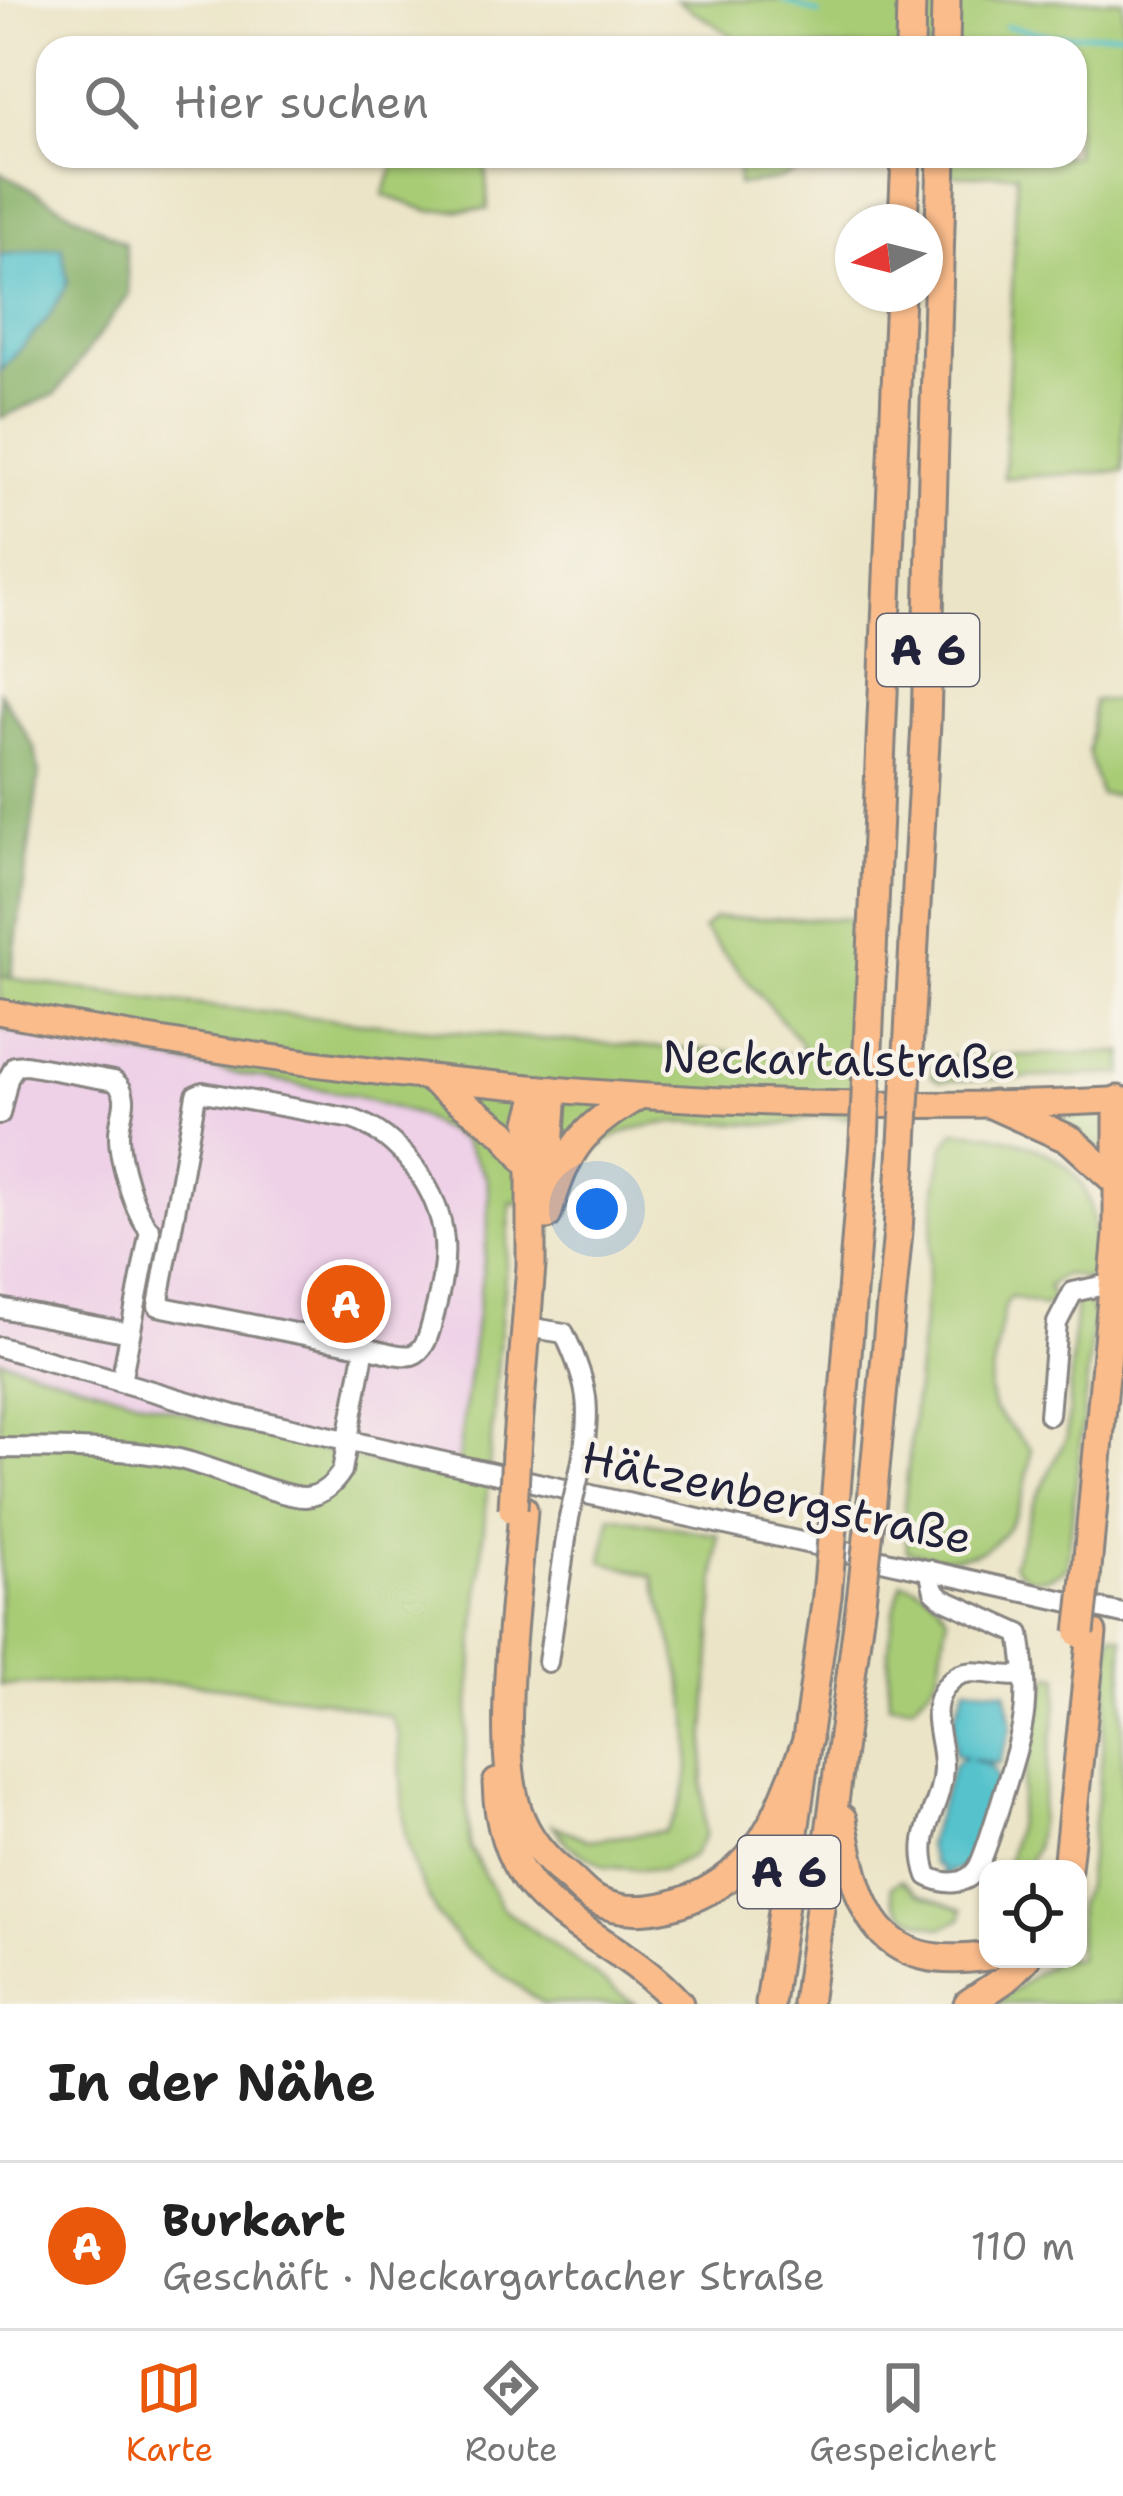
<!DOCTYPE html>
<html lang="de">
<meta charset="utf-8">
<style>
:root{--surface:#fff;--page:#f6f6f6;--text:#222;--muted:#767676;--line:#e0e0e0;--accent:#ea580c}
body{margin:0;font-family:"Shantell Sans",sans-serif;background:var(--page);color:var(--text)}
.controls{position:absolute;right:36px;bottom:36px;display:grid;overflow:hidden;border-radius:24px;box-shadow:0 3px 9px #0004}
.controls button{width:108px;height:108px;display:grid;place-items:center;padding:0;border:0;border-bottom:3px solid var(--line);background:var(--surface);color:var(--text);font:60px sans-serif}
.compass{position:absolute;left:835px;top:204px;width:108px;height:108px;border-radius:50%;background:var(--surface);box-shadow:0 3px 9px #0004;rotate:263deg}
.you{position:absolute;left:597px;top:1209px;width:42px;height:42px;margin:-30px;border:9px solid #fff;border-radius:50%;background:#1a73e8;box-shadow:0 0 0 18px #1a73e833}
.badge{display:grid;place-items:center;width:78px;height:78px;border-radius:50%;background:var(--accent);color:#fff;font-size:39px;font-weight:700}
.pin{position:absolute;translate:-50% -50%;border:6px solid #fff;box-shadow:0 3px 12px #0006}
.list{margin:0;padding:0;list-style:none}
h2{display:flex;justify-content:space-between;align-items:center;height:156px;margin:0;padding:0 48px;font-size:51px}
h2 small{font-size:39px;font-weight:400;color:var(--muted)}
.list li{display:grid;grid-template-columns:78px 1fr auto;gap:36px;align-items:center;box-sizing:border-box;height:168px;padding:0 48px;border-top:3px solid var(--line)}
.list b{display:block;font-size:45px;white-space:nowrap}
.list p{margin:0;font-size:39px;white-space:nowrap;color:var(--muted)}
.list em{font-size:39px;font-style:normal;color:var(--muted)}
.icon{flex:none;width:66px;height:66px;fill:none;stroke:currentColor;stroke-width:2;stroke-linecap:round;stroke-linejoin:round}
.map{position:relative;flex:none;width:1123px;height:2004px;overflow:hidden}
.search{position:absolute;background:var(--surface);box-shadow:0 3px 9px #0004;left:36px;right:36px;top:36px;height:132px;display:flex;align-items:center;gap:30px;box-sizing:border-box;padding:0 42px;border-radius:36px;color:var(--muted);font-size:45px}
.sheet{height:324px;background:var(--surface)}
nav{display:flex;justify-content:space-around;align-items:center;box-sizing:border-box;height:168px;border-top:3px solid var(--line);background:var(--surface);font-size:33px;color:var(--muted)}
nav a{display:grid;justify-items:center;gap:6px}
nav .on{color:var(--accent)}
.map>svg:first-child{display:block}
.built{fill:#eed0e7}
.green{fill:#a8cc76;stroke:#657758;stroke-width:3}
.forest{fill:#86b067;stroke:#546951;stroke-width:3}
.water{fill:#55c2cc;stroke:#3c7284;stroke-width:3}
.lines{fill:none;stroke-linecap:round;stroke-linejoin:round}
.stream{stroke:#55c2cc;stroke-width:4.5}
.minor-casing{stroke:#868380;stroke-width:24}
.major-casing{stroke:#868380;stroke-width:30}
.highway-casing{stroke:#868380;stroke-width:33}
.minor{stroke:#fff;stroke-width:18}
.major{stroke:#fabc8b;stroke-width:24}
.highway{stroke:#fabc8b;stroke-width:27}
.minor-bridge-casing{stroke:#868380;stroke-width:24;stroke-linecap:butt}
.highway-bridge-casing{stroke:#868380;stroke-width:33;stroke-linecap:butt}
.minor-bridge{stroke:#fff;stroke-width:18}
.highway-bridge{stroke:#fabc8b;stroke-width:27}
.labels{text-anchor:middle;dominant-baseline:central;stroke-width:9;stroke-linejoin:round;paint-order:stroke}
.shield{fill:#f7f3e8;stroke:#62616f;stroke-width:3}
.shield-label{font-size:42px;font-weight:bold;fill:#22223b}
.street-label{font-size:45px;fill:#22223b;stroke:#f7f3e8}
</style>
<div class="map">
<svg width="1123" height="2004" viewBox="0 0 1123 2004">
<rect width="100%" height="100%" fill="#f7f3e8"/>
<filter id="ink" filterUnits="userSpaceOnUse"><feTurbulence type="fractalNoise" baseFrequency=".00833" numOctaves="2"/><feDisplacementMap in="SourceGraphic" scale="24" xChannelSelector="R" yChannelSelector="G"/><feConvolveMatrix kernelMatrix="1 2 1 2 8 2 1 2 1" color-interpolation-filters="sRGB"/></filter>
<filter id="wash" filterUnits="userSpaceOnUse"><feTurbulence type="fractalNoise" baseFrequency=".004" numOctaves="4" result="noise"/><feDisplacementMap in="SourceGraphic" scale="48" xChannelSelector="R" yChannelSelector="G"/><feGaussianBlur stdDeviation="2.7" result="paint"/><feColorMatrix in="noise" values="0 0 0 0 0 0 0 0 0 0 0 0 0 0 0 0 0 1.4 0 .05"/><feComposite in="paint" operator="in"/></filter>
<g filter="url(#wash)">
<rect width="100%" height="100%" fill="#ebe4c6"/>
<polygon class="built" points="0,1028 355,1096 415,1114 463,1141 487,1178 489,1198 487,1237 455,1481 269,1438 0,1359"/>
<g class="green">
<polygon points="676,0 1123,0 1123,471 1004,478 1017,173 958,176 929,156 1075,156 1075,48 734,48 733,36"/>
<polygon points="398,156 485,156 488,209 429,211 383,195"/>
<path d="M737,156h81c-24,23 -48,26 -80,29z"/>
<polygon points="1123,700 1123,795 1100,795 1089,754 1093,701"/>
<path d="M714,918l143,1 -7,199c-12,-1 -26,-3 -37,-1 -14,3 -22,8 -36,8 -55,0 -138,-16 -182,26 -17,15 -21,38 -26,59l-58,-8 -47,566 6,80 32,60 133,96h-92l-80,-58 -26,-31 -21,-43 -11,-37 -7,-100 -8,-19 -70,-17 -133,-16 -187,2v-326l269,79 186,43 32,-244 2,-39 -2,-20 -24,-37 -48,-27 -60,-18 -355,-68v-52c103,19 205,30 309,41 165,18 329,31 494,38l-2,-12 -98,-114z"/>
<polygon points="1123,1052 1123,1074 940,1081 932,1077 934,1058"/>
<polygon points="1106,1115 1108,1154 1054,1116"/>
<path d="M955,1131c48,2 120,18 135,72 5,21 5,45 5,67l-8,9 -23,-5 -16,12 5,14 -8,6 -34,-9 -6,9 -16,84 5,20 37,39c-7,78 -38,127 -124,102l-3,-44 33,-325 7,-35z"/>
<path d="M1076,1297l11,2 7,16 -27,252c-17,14 -40,17 -54,-3l21,-61 33,-67z"/>
<path d="M611,1516l107,19 -15,248 2,52 -12,21 -32,15 -55,-4 -38,-22 -15,-20 35,15 77,-9c53,-70 9,-178 -12,-255l-51,-15z"/>
<path d="M902,1582c22,6 35,15 46,35 -12,47 5,50 -36,88l-23,-1c-2,-39 0,-85 13,-122z"/>
<polygon points="1112,1634 1123,1637 1123,2004 994,2004 1057,1959 1078,1959 1078,1904 1086,1883 1100,1776"/>
<path d="M1050,1675l9,1 -1,23 -23,150 -10,20h-19c18,-64 20,-131 44,-194z"/>
<path d="M901,1880l16,13 45,17 -1,9 -20,9c-25,-8 -48,-12 -50,-42z"/>
</g>
<g class="forest">
<polygon points="0,172 125,243 129,294 56,394 0,418 0,372 20,348 61,247 0,255"/>
<polygon points="0,692 35,748 39,775 11,978 0,976"/>
</g>
<g class="water">
<polygon points="62,247 68,283 48,318 0,372 0,255"/>
<path d="M966,1686l40,5 6,35 -13,38 -28,-5 20,7 7,14c-8,29 -12,92 -49,91l-1,5 -7,-1 1,-6 -9,-5 -6,-19 27,-81 11,-7 -10,-3 -1,-36z"/>
</g>
<g class="lines">
<g class="stream">
<polyline points="782,0 819,14"/>
<polyline points="1006,26 1056,36 1123,32"/>
</g>
</g>
</g>
<g filter="url(#ink)">
<g class="lines">
<g class="minor-casing">
<g id="minor">
<path d="M0,1114l8,-35 7,-13 11,-1 88,16c20,15 4,35 5,55 0,24 15,77 31,94l-29,152"/>
<polyline points="0,1308 130,1333"/>
<path d="M539,1329l25,4c25,53 28,75 17,133"/>
<polyline points="0,1347 234,1415 1123,1614"/>
<polyline points="1049,1415 1057,1323 1073,1292 1114,1283"/>
<path d="M0,1448c59,1 120,-1 179,11 32,7 100,38 126,38 16,-1 29,-13 37,-26l23,-124c13,2 34,11 47,8 15,-5 18,-26 22,-40 6,-24 12,-49 10,-74 -4,-51 -45,-106 -92,-122l-149,-27 -7,3 -38,211 207,41"/>
<path d="M929,1570l5,21 9,8 77,35c5,29 8,64 2,93 -3,18 -37,131 -45,142 -12,17 -33,16 -49,7 -16,-45 14,-66 15,-108 1,-30 -20,-63 9,-88 18,-17 49,0 72,-5"/>
<polyline points="548,1662 569,1518"/>
</g>
</g>
<g class="major-casing">
<path id="major" d="M0,1012c371,72 746,107 1123,88"/>
</g>
<g class="highway-casing">
<g id="highway">
<polyline points="910,48 911,0"/>
<polyline points="945,48 946,0"/>
<polyline points="903,222 906,156"/>
<polyline points="432,1080 504,1133 530,1166"/>
<polyline points="993,1105 1071,1140 1118,1183"/>
<polyline points="547,1175 553,1091"/>
<path d="M547,1215c19,-62 30,-84 87,-117"/>
<polyline points="516,1453 531,1266 531,1122 540,1090"/>
<polyline points="835,1505 864,1142"/>
<path d="M523,1510c-5,76 -29,234 -5,302 9,26 27,47 49,64 9,7 18,19 28,24 47,23 108,1 144,-32 36,-32 50,-86 69,-129"/>
<polyline points="871,1511 898,1231 903,1143"/>
<polyline points="1086,1579 1118,1234 1118,1100"/>
<path d="M497,1783c4,138 105,136 182,221"/>
<path d="M842,1819c16,93 35,154 146,137"/>
<polyline points="1067,1869 1092,1633"/>
<polyline points="770,2004 827,1596"/>
<polyline points="807,2004 861,1601"/>
<polyline points="968,2004 1005,1979 1025,1959"/>
</g>
</g>
<use href="#minor" class="minor"/>
<use href="#major" class="major"/>
<use href="#highway" class="highway"/>
<g class="minor-bridge-casing">
<polyline id="minor-bridge" points="569,1518 581,1466"/>
</g>
<g class="highway-bridge-casing">
<g id="highway-bridge">
<polyline points="864,1142 900,294"/>
<polyline points="903,1143 926,723 942,156"/>
<polyline points="513,1509 516,1453"/>
<polyline points="827,1596 835,1505"/>
<polyline points="861,1601 871,1511"/>
<polyline points="1080,1633 1086,1579"/>
</g>
</g>
<use href="#minor-bridge" class="minor-bridge"/>
<use href="#highway-bridge" class="highway-bridge"/>
</g>
</g>
<g class="labels">
<g class="shield">
<rect x="877" y="614" width="102" height="72" rx="9"/>
<rect x="738" y="1836" width="102" height="72" rx="9"/>
</g>
<g class="shield-label">
<text x="928" y="650">A 6</text>
<text x="789" y="1872">A 6</text>
</g>
<g class="street-label">
<text transform="translate(839 1059) rotate(1)">Neckartalstraße</text>
<text transform="translate(777 1497) rotate(12)">Hätzenbergstraße</text>
</g>
</g>
</svg>
<div class="controls">
<button><svg class="icon" aria-label="locate" viewBox="0 0 24 24"><circle cx="12" cy="12" r="6"/><path d="M12 2v4M12 18v4M2 12h4M18 12h4"/></svg></button>
</div>
<svg class="compass" viewBox="-18 -18 36 36"><path d="M0-13l5 13h-10z" fill="#e53935"/><path d="M0 13l5-13h-10z" fill="#767676"/></svg>
<div class="you"></div>
<div class="pin badge" style="left:346px;top:1304px">A</div>
<div class="search"><svg class="icon" aria-label="search" viewBox="0 0 24 24"><circle cx="10" cy="10" r="6"/><path d="M15 15l6 6"/></svg>Hier suchen</div>
</div>
<section class="sheet">
<h2>In der Nähe<small></small></h2>
<ul class="list">
<li><span class="badge">A</span><div><b>Burkart</b><p>Geschäft · Neckargartacher Straße</p></div><em>110 m</em></li>
</ul>
</section>
<nav>
<a class="on"><svg class="icon" aria-label="map" viewBox="0 0 24 24"><path d="M3 6l6-2 6 2 6-2v14l-6 2-6-2-6 2zM9 4v14M15 6v14"/></svg>Karte</a>
<a><svg class="icon" aria-label="directions" viewBox="0 0 24 24"><path d="M12 3l9 9-9 9-9-9zM9 14v-3h6M13 9l2 2-2 2"/></svg>Route</a>
<a><svg class="icon" aria-label="saved" viewBox="0 0 24 24"><path d="M7 4h10v16l-5-4-5 4z"/></svg>Gespeichert</a>
</nav>
